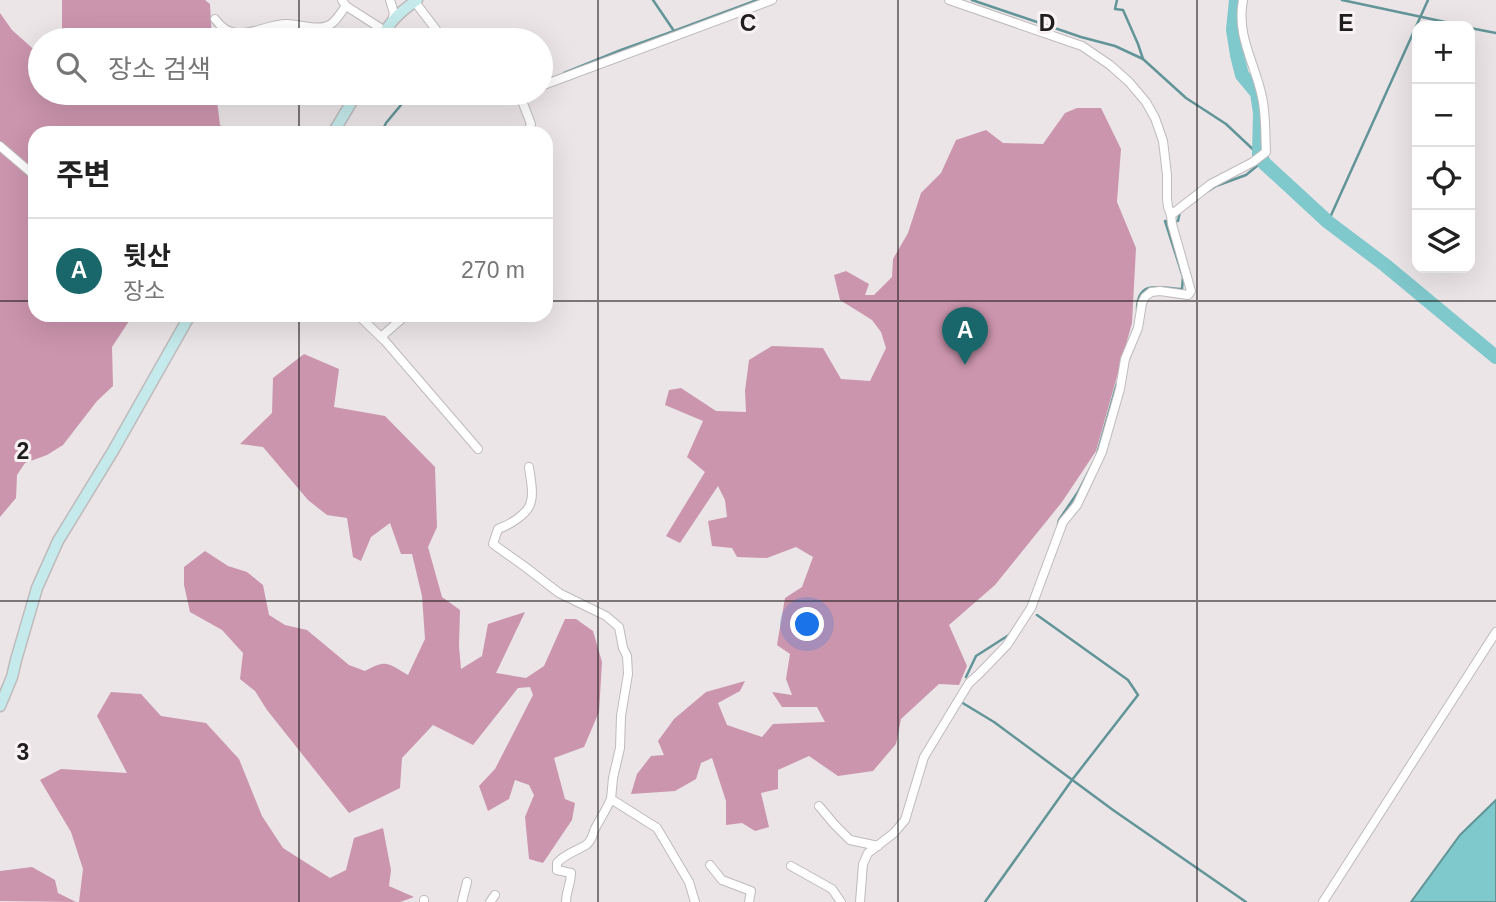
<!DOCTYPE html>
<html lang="ko">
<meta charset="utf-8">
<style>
:root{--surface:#fff;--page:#f6f6f6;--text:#222;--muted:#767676;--line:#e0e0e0;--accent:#19676a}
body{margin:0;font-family:Arial,"Noto Sans KR",sans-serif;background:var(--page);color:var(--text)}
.controls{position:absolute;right:21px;top:21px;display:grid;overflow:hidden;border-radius:14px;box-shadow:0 7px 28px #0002}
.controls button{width:63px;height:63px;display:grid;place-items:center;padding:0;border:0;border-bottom:2px solid var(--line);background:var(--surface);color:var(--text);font:35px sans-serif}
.you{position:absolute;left:808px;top:625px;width:24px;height:24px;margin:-18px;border:5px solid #fff;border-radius:50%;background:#1a73e8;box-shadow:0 0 0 10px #1a73e833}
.badge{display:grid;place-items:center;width:46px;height:46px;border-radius:50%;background:var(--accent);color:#fff;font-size:23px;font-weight:700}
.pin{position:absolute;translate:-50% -58px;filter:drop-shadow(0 2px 4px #0008)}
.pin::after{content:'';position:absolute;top:37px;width:24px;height:21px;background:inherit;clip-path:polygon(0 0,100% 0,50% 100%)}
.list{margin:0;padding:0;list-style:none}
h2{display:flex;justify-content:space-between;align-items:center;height:91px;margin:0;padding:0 28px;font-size:30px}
h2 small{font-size:23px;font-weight:400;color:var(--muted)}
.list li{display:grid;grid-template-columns:46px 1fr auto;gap:21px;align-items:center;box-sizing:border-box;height:105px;padding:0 28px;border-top:2px solid var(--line)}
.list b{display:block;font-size:26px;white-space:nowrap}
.list p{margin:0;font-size:23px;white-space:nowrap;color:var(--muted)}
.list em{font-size:23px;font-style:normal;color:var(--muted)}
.icon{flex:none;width:38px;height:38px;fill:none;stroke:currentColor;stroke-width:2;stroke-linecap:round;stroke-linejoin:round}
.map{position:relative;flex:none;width:1496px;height:902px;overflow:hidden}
.search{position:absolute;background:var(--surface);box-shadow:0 7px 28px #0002;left:28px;top:28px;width:525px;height:77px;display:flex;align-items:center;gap:18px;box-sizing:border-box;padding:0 24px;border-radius:38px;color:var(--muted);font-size:26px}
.panel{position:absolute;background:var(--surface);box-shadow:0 7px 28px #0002;left:28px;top:126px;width:525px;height:196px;border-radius:21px}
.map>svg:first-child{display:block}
.forest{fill:#cb95ad}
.water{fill:#7fc8cc;stroke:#629598;stroke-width:2}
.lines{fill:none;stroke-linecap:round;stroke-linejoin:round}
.stream{stroke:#629598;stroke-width:2.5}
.river{stroke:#7fc8cc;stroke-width:14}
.street-casing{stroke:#bfbabc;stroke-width:10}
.secondary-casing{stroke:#bfbabc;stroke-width:13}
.street{stroke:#fff;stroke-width:8}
.secondary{stroke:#c4eaeb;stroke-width:10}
.grid{fill:none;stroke:#1f1d1e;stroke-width:2;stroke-opacity:0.55}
.grid-label{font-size:23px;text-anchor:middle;font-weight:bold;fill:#1f1d1e;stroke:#f8f2f5;stroke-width:6;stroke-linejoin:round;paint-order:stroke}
</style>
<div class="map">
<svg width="1496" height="902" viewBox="0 0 1496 902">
<rect width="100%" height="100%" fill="#ebe5e7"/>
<g class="forest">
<polygon points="62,0 205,0 210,4 212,40 61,40 62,37"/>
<polygon points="0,13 12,30 40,55 40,93 216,93 220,125 233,133 35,133 35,315 133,315 112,347 113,386 97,401 63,445 47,455 25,463 17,475 16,498 0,517"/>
<polygon points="1077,108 1101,108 1121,149 1117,202 1136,248 1132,323 1096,451 1062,502 995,585 949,625 967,666 959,685 939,684 901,719 896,744 873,771 838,776 809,756 778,770 778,789 761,793 769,827 755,831 742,823 726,825 726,801 712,758 701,763 696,779 675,791 631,794 637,774 651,756 664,755 658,741 674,719 706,692 745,681 740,691 718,703 727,725 762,737 773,724 825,722 817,707 782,707 772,692 792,695 786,679 790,654 777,645 785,598 802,587 813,557 796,547 767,558 737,557 732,548 712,546 708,521 727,517 725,500 718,486 680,543 666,536 705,472 687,457 703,421 665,405 669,390 681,388 716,411 746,412 745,391 749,360 772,346 823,348 841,379 870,381 886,348 881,332 872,320 840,300 834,275 846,271 869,284 865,295 874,295 892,277 893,259 908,233 921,193 941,173 956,140 986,130 1003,143 1043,144 1065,113"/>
<path d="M304,354l35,15 -5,38 51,9 50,51 2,60 -9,20 14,50 18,13 -1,36 2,23 21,-13 6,-32 37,-12 -29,61 30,5 18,-12 21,-47h11l17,12 9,31 -3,50 -15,35 -30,11 11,41 10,4 -3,17 -29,43 -14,-4 -4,-42 9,-22 -5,-10 -14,-5 -6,19 -21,12 -9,-25 16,-17 38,-74 -3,-8 -12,1 -45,57 -40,-20 -31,33 -2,30 -51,25 -82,-103 -12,-19 -15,-12 3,-26 -21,-23 -32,-18 -6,-27v-18l21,-16 23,15 19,6 16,13 6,30 16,10 22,5 42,35 16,6c22,-12 22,-8 43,4l17,-36 -3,-43 -10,-42h-11l-11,-31 -19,14 -10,24 -8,-4 -6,-39 -20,-3 -19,-15 -45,-53 -23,-3 32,-31 1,-35z"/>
<polygon points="111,692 141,694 161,716 206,723 239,759 262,816 283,848 330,878 346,870 354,838 383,828 391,870 389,886 414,897 400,902 79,902 83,869 71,832 40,780 61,769 127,773 97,716"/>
<polygon points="32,867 55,880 58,893 76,902 0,901 0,871"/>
</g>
<polygon class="water" points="1496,800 1496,902 1411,902 1460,835"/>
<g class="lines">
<g class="stream">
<polyline points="653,0 674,31 757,0"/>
<polyline points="972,0 1081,37 1115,46 1143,59 1186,98 1226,124 1259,155"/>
<polyline points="1117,0 1115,9 1123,10 1138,44 1143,59"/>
<polyline points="1342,0 1464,26"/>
<polyline points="1470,28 1496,33"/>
<polyline points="564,73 621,50 674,31"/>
<polyline points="541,82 551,78"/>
<polyline points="381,133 386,123 411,93"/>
<polyline points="1205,193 1216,186 1246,175 1263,161"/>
<polyline points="1328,222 1428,0"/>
<path d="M1137,309c1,-30 23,-21 45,-20l1,-12 -18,-56h13l2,-10"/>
<polyline points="1097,454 1117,383"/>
<polyline points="1058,524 1059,520 1078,492 1093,463"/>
<polyline points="966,677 976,656 1012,633"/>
<polyline points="961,702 994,722 1113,810 1246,902"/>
<polyline points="985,902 1072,780 1138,695 1128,680 1037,615"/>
</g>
<polyline class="river" points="1236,0 1233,30 1237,55 1242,75 1257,93 1260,113 1259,155 1265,164 1328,222 1385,265 1496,357"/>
<g class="street-casing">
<g id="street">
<polyline points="342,0 346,6 385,31"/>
<polyline points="390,0 394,13 392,21"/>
<polyline points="415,2 444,40"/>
<path d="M215,19c21,29 45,5 72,5 13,0 32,8 44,0 6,-4 10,-12 15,-18"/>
<polyline points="541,86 772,0"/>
<polyline points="519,93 531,124 527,133"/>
<polyline points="0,146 35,176"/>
<path d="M1171,215l40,-31 42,-22 13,-10c-1,-18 0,-38 -4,-55 -7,-34 -26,-61 -19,-97"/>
<polyline points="358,315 385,341 478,449"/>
<polyline points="381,337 406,315"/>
<path d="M529,467c1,10 5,24 2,34 -2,13 -22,24 -33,28l-5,15 31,22 35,27 47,23 13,11 4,21 4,8 1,18 -7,42 -1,32 -7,30 -2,21 46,29 32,54 6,20"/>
<polyline points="819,806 834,824 850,840 878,846"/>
<polyline points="710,865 722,880 751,891 749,902"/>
<polyline points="791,866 832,889 841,902"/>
<polyline points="424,900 424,902"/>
<polyline points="462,902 467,882"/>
<polyline points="490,902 495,895"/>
<path d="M566,902c0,-10 5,-19 5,-29l-14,-3v-7c8,-9 19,-12 29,-18 8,-6 6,-13 11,-20 5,-9 10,-17 14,-26"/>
<polyline points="860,902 863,864 868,853 894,833 905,820 924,757 969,683 979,674 1007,645 1031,608 1063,522 1077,505 1102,452 1120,389 1125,359 1138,328 1142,303 1145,297 1151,292 1160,291 1188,295 1191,291 1172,224 1171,215 1168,207 1167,199 1167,175 1163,141 1155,118 1146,102 1129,82 1110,65 1082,46 949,0"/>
<polyline points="1323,902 1496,632"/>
</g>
</g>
<g class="secondary-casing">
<g id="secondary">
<path d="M380,40c10,-19 20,-28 37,-40"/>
<polyline points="333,133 357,93"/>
<polyline points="0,706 12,677 16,660 37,588 58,541 113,451 190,315"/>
</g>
</g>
<use href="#street" class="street"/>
<use href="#secondary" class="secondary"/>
</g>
<path class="grid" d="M299,0v40M598,0v902M898,0v902M1197,0v902M299,93v40M0,301h35M546,301h950M299,315v587M0,601h1496"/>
<g class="grid-label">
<text x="748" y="31">C</text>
<text x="1047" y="31">D</text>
<text x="1346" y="31">E</text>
<text x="23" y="459">2</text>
<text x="23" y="760">3</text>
</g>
</svg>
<div class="controls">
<button>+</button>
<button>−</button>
<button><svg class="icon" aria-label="locate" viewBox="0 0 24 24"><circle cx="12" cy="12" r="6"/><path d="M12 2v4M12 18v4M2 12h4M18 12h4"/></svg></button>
<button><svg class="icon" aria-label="layers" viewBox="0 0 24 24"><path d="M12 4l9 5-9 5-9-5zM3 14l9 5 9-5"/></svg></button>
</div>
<div class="you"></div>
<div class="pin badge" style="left:965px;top:365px">A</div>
<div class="search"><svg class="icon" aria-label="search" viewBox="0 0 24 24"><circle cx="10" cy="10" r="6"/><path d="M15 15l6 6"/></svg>장소 검색</div>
<section class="panel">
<h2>주변<small></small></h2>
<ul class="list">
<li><span class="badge">A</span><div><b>뒷산</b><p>장소</p></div><em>270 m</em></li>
</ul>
</section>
</div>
